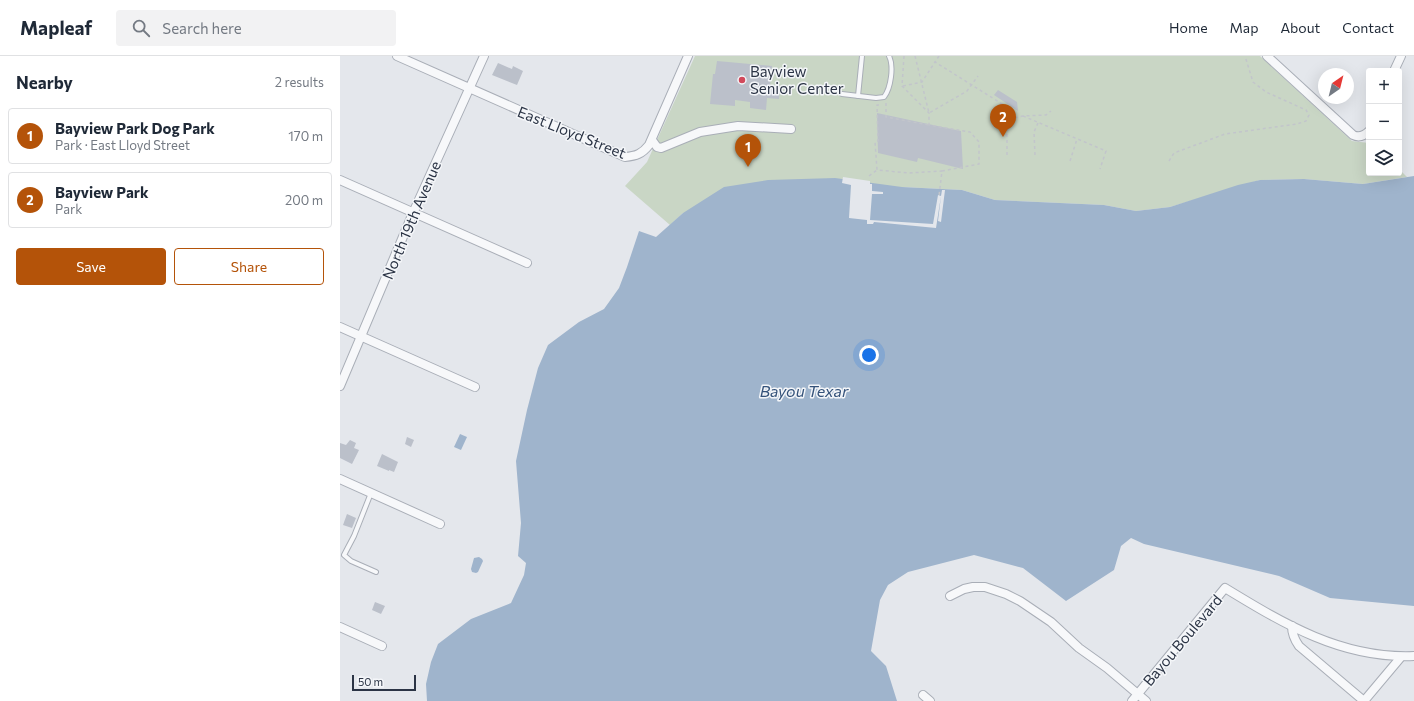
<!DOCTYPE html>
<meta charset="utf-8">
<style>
:root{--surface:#fff;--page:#f2f2f3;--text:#1f2937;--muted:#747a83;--line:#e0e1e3;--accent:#b45309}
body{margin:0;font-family:Commissioner,sans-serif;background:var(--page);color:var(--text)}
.controls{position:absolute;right:12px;top:12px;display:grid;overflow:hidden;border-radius:4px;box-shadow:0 4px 16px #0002}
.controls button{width:36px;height:36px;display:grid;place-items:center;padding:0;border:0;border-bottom:1px solid var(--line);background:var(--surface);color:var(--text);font:20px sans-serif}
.compass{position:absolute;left:978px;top:12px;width:36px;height:36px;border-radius:50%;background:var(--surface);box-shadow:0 4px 16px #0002;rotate:35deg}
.scale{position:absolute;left:12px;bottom:10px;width:64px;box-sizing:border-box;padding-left:4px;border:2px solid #2b3445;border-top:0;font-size:11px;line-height:14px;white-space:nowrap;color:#2b3445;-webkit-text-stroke:3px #f4f6f9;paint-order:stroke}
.you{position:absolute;left:529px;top:299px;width:14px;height:14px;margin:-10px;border:3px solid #fff;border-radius:50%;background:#1a73e8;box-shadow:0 0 0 6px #1a73e833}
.badge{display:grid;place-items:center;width:26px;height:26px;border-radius:50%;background:var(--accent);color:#fff;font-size:13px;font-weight:700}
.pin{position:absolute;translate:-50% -33px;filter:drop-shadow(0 1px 2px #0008)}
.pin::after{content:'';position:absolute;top:21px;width:14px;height:12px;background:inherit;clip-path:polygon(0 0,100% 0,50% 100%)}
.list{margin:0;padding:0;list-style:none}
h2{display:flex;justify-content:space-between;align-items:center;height:52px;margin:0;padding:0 16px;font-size:17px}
h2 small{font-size:13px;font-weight:400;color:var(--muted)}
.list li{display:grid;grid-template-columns:26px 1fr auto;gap:12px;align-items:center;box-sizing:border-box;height:56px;margin:0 8px 8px;padding:0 8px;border:1px solid var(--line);border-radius:4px}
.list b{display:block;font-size:15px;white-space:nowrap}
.list p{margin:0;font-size:13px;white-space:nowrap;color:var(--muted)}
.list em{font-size:13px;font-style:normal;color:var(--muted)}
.actions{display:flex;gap:8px;padding:12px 16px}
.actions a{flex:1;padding:9px 0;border:1px solid var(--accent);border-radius:4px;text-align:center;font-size:14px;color:var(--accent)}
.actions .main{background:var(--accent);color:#fff}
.icon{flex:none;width:22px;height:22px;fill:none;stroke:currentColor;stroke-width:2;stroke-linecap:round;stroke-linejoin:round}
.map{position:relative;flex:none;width:1074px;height:645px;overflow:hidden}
header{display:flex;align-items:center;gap:24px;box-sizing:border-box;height:56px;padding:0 20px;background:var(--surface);border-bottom:1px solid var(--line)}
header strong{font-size:19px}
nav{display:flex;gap:22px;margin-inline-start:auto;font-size:14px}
.search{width:280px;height:36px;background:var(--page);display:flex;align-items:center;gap:10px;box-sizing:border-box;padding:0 14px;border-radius:4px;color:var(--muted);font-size:15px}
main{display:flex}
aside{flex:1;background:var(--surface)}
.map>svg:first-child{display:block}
.green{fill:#c9d6c5}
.water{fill:#9fb4cc}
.pier{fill:#e4e7ec}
.building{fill:#bbc0ca}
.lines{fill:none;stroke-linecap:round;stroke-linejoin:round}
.lane-casing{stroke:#a9aeb7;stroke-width:6}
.street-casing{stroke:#a9aeb7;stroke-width:10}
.path{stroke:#c2c5cb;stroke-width:1.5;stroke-dasharray:3 3;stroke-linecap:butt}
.lane{stroke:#f7f8fa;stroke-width:4}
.street{stroke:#f7f8fa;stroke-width:8}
.poi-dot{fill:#d1495b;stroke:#f4f6f9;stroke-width:1.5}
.labels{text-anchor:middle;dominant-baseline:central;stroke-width:3;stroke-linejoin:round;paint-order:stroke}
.poi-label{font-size:15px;fill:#2b3445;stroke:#f4f6f9;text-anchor:start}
.street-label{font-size:15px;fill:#2b3445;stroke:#f4f6f9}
.water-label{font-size:16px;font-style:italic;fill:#34527a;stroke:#f4f6f9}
</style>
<header>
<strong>Mapleaf</strong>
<div class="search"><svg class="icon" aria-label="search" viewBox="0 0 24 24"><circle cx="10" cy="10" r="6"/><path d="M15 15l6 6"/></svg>Search here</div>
<nav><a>Home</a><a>Map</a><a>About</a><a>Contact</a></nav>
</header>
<main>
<aside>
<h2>Nearby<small>2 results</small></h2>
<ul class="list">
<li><span class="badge">1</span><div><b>Bayview Park Dog Park</b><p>Park · East Lloyd Street</p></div><em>170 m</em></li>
<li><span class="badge">2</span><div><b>Bayview Park</b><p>Park</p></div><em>200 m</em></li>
</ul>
<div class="actions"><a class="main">Save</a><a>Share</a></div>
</aside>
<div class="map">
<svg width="1074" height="645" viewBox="0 0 1074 645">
<rect width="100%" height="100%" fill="#e4e7ec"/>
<polygon class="green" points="355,0 920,0 1012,85 1029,87 1029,117 1059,117 1059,113 1067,121 1023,128 964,123 920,124 830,151 796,155 764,149 655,144 622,134 562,131 343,157 330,169 285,130 307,106"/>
<g class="water">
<polygon points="1074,120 1074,550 990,542 939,520 804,488 791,482 781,490 774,514 726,545 683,512 634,499 568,516 548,529 540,544 531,595 546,610 557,645 87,645 86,628 91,606 98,588 131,563 171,547 184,519 186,507 178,500 181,467 176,405 187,354 198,312 208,289 239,266 264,253 279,232 287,211 299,175 316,181 343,157 384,131 428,124 495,122 562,131 622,134 655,144 764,149 796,155 830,151 898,129 920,124 964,123 1023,128"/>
<polygon points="120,378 127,381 121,394 114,391"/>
<polygon points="139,501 142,503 143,505 138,516 136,517 132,516 131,513 134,502"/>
</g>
<polygon class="pier" points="503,121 530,125 530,128 532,128 532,135 543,136 543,138 532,138 530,164 593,168 598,139 601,140 602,134 605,134 601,166 598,165 601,140 596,172 534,166 533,168 527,168 527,164 509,162 511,129 502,127"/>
<g class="building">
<polygon points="377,5 432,10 430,30 440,31 439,43 427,42 426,54 410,52 410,46 395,44 395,50 370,48 373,18 375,18"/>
<polygon points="158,7 172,13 173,10 183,15 177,29 152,19"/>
<polygon points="658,34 677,46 678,55 654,39"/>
<polygon points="537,57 621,75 623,113 578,102 577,106 538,97"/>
<polygon points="67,381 74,384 71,391 65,388"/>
<polygon points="10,384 16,387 14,392 19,394 12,408 0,402 0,387 6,389"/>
<polygon points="42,398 58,406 54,416 49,414 49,415 37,410"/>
<polygon points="7,458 16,462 12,472 3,469"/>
<polygon points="35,546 45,550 41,558 32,554"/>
</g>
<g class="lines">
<g class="lane-casing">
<g id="lane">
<path d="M502,38l34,4 8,-1c7,-9 10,-31 5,-41"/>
<polyline points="518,40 522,0"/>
<polyline points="31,437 14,480 4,499 11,505 36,516"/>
</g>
</g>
<g class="street-casing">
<g id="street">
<path d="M57,0l228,101c11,-1 17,-3 24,-12l39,-89"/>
<path d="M927,0l86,79c6,3 11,1 16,-4"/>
<polyline points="1054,15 1061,0"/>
<polyline points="312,84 317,91 321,92 360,76 398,70 451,73"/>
<polyline points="0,124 187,207"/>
<polyline points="0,271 135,331"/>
<polyline points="0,330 73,157 144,0"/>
<polyline points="0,423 100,468"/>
<polyline points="610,540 624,533 633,531 645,531 666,538 680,545 711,566 739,592 767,612 806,645"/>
<path d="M952,570c0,8 2,13 7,20l65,55"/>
<polyline points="0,571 42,590"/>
<polyline points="583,639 590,645"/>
<path d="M792,645l93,-113c59,36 117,71 189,68"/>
<polyline points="1024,645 1061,601"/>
</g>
</g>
<g class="path">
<polyline points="564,0 562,30 589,57 589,69 630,76 639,86 639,108 602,115 599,140"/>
<polyline points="575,0 589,57 627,35 638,20"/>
<polyline points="599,0 595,6 667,51 669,63"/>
<polyline points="563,30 582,26 595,6"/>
<polyline points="546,47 546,61 589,69"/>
<polyline points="539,49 537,49 538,85 535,86 537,114 569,117 602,115"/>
<polyline points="683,60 766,95 760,113"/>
<polyline points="667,99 667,77 669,63 683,60 706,59 711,55"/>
<polyline points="695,99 694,76 698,67"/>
<polyline points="730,105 737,83"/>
<polyline points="829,105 834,97 885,78 957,68 966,65 969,59 966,54 926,36 913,26 905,0"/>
<polyline points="529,120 537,114"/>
</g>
<use href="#lane" class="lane"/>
<use href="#street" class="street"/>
</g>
<circle class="poi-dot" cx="402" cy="24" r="4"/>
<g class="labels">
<g class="poi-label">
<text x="410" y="15">Bayview<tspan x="410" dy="17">Senior Center</tspan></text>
</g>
<g class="street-label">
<text transform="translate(232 76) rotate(22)">East Lloyd Street</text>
<text transform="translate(71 164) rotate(-67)">North 19th Avenue</text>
<text transform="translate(842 584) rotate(-50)">Bayou Boulevard</text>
</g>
<g class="water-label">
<text x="464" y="334">Bayou Texar</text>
</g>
</g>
</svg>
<div class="controls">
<button>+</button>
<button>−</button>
<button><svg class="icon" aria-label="layers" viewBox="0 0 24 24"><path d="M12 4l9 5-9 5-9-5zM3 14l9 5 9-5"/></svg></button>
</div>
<svg class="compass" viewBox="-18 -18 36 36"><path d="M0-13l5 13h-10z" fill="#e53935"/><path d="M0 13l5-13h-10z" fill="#747a83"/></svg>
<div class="scale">50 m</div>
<div class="you"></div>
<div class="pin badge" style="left:408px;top:111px">1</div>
<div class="pin badge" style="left:663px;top:81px">2</div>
</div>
</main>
